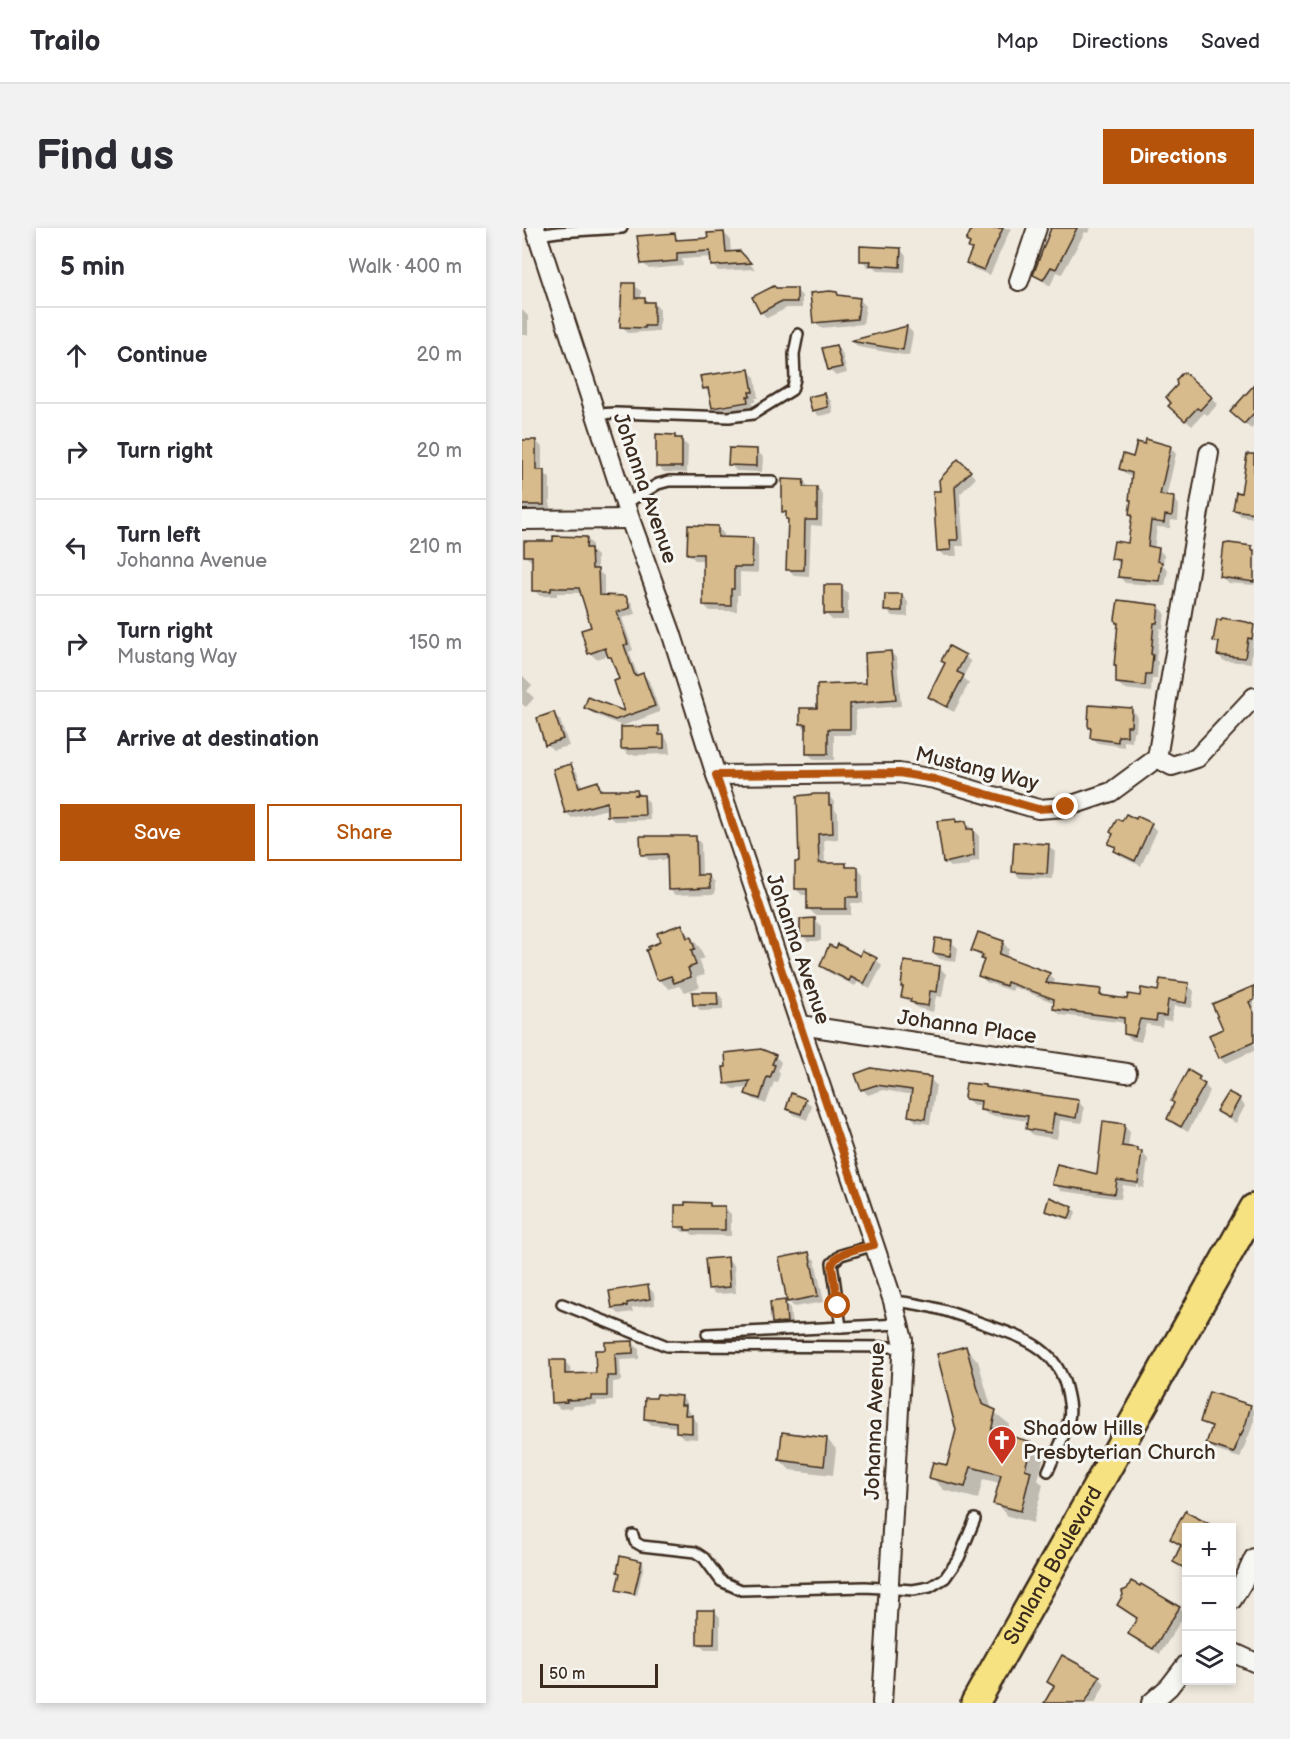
<!DOCTYPE html>
<meta charset="utf-8">
<style>
:root{--surface:#fff;--page:#f2f2f3;--text:#2b2b33;--muted:#7c7c81;--line:#e1e1e2;--accent:#b45309}
body{margin:0;font-family:"Balsamiq Sans",sans-serif;background:var(--page);color:var(--text)}
.controls{position:absolute;right:18px;bottom:18px;display:grid;overflow:hidden;border-radius:0px;box-shadow:0 3px 9px #0003}
.controls button{width:54px;height:54px;display:grid;place-items:center;padding:0;border:0;border-bottom:2px solid var(--line);background:var(--surface);color:var(--text);font:30px sans-serif}
.scale{position:absolute;left:18px;bottom:15px;width:118px;box-sizing:border-box;padding-left:6px;border:3px solid #3b2a1e;border-top:0;font-size:16px;line-height:21px;white-space:nowrap;color:#3b2a1e;-webkit-text-stroke:4px #f6f6f2;paint-order:stroke}
.stop{position:absolute;width:18px;height:18px;margin:-14px;border:4px solid #b45309;border-radius:50%;background:#fff}
.stop.end{background:#b45309;border-color:#fff;box-shadow:0 2px 6px #0008}
.list{margin:0;padding:0;list-style:none}
h2{display:flex;justify-content:space-between;align-items:center;height:78px;margin:0;padding:0 24px;font-size:26px}
h2 small{font-size:20px;font-weight:400;color:var(--muted)}
.list li{display:grid;grid-template-columns:39px 1fr auto;gap:18px;align-items:center;box-sizing:border-box;height:96px;padding:0 24px;border-top:2px solid var(--line)}
.list b{display:block;font-size:22px;white-space:nowrap}
.list p{margin:0;font-size:20px;white-space:nowrap;color:var(--muted)}
.list em{font-size:20px;font-style:normal;color:var(--muted)}
.actions{display:flex;gap:12px;padding:18px 24px}
.actions a{flex:1;padding:14px 0;border:2px solid var(--accent);border-radius:0px;text-align:center;font-size:21px;color:var(--accent)}
.actions .main{background:var(--accent);color:#fff}
.icon{flex:none;width:33px;height:33px;fill:none;stroke:currentColor;stroke-width:2;stroke-linecap:round;stroke-linejoin:round}
.map{position:relative;flex:none;width:732px;height:1475px;overflow:hidden;border-radius:0px}
header{display:flex;align-items:center;gap:36px;box-sizing:border-box;height:84px;padding:0 30px;background:var(--surface);border-bottom:2px solid var(--line)}
header strong{font-size:28px}
nav{display:flex;gap:33px;margin-inline-start:auto;font-size:21px}
.intro{display:flex;align-items:center;justify-content:space-between;box-sizing:border-box;height:144px;padding:0 36px}
h1{margin:0;font-size:42px}
.button{padding:15px 27px;border-radius:0px;background:var(--accent);color:#fff;font-size:21px;font-weight:700}
main{display:flex;gap:36px;padding:0 36px}
aside{flex:1;background:var(--surface);border-radius:0px;box-shadow:0 3px 9px #0003}
.map>svg:first-child{display:block}
.shadow{fill:#0003}
.building{fill:#d7bb8c;stroke:#3b2a1e;stroke-width:1.5}
.lines{fill:none;stroke-linecap:round;stroke-linejoin:round}
.lane-casing{stroke:#3b2a1e;stroke-width:14}
.street-casing{stroke:#3b2a1e;stroke-width:22}
.primary-casing{stroke:#3b2a1e;stroke-width:32}
.lane{stroke:#f6f6f2;stroke-width:9}
.street{stroke:#f6f6f2;stroke-width:18}
.primary{stroke:#f6e281;stroke-width:27}
.route{stroke:#b45309;stroke-width:8}
.labels{text-anchor:middle;dominant-baseline:central;stroke-width:6;stroke-linejoin:round;paint-order:stroke}
.street-label{font-size:21px;fill:#3b2a1e;stroke:#f6f6f2}
.poi-label{font-size:21px;fill:#3b2a1e;stroke:#f6f6f2;text-anchor:start}
</style>
<header>
<strong>Trailo</strong>
<nav><a>Map</a><a>Directions</a><a>Saved</a></nav>
</header>
<div class="intro"><h1>Find us</h1><a class="button">Directions</a></div>
<main>
<aside>
<h2>5 min<small>Walk · 400 m</small></h2>
<ul class="list">
<li><svg class="icon" aria-label="ahead" viewBox="0 0 24 24"><path d="M12 20V5M6 11l6-6 6 6"/></svg><div><b>Continue</b></div><em>20 m</em></li>
<li><svg class="icon" aria-label="right" viewBox="0 0 24 24"><path d="M7 20v-9h11M14 6l5 5-5 5"/></svg><div><b>Turn right</b></div><em>20 m</em></li>
<li><svg class="icon" aria-label="left" viewBox="0 0 24 24"><path d="M17 20v-9H6M10 6l-5 5 5 5"/></svg><div><b>Turn left</b><p>Johanna Avenue</p></div><em>210 m</em></li>
<li><svg class="icon" aria-label="right" viewBox="0 0 24 24"><path d="M7 20v-9h11M14 6l5 5-5 5"/></svg><div><b>Turn right</b><p>Mustang Way</p></div><em>150 m</em></li>
<li><svg class="icon" aria-label="arrive" viewBox="0 0 24 24"><path d="M6 21V4h12l-3 4 3 4H6"/></svg><div><b>Arrive at destination</b></div></li>
</ul>
<div class="actions"><a class="main">Save</a><a>Share</a></div>
</aside>
<div class="map">
<svg width="732" height="1475" viewBox="0 0 732 1475">
<rect width="100%" height="100%" fill="#f0eade"/>
<filter id="ink" filterUnits="userSpaceOnUse"><feTurbulence type="fractalNoise" baseFrequency=".0167" numOctaves="2"/><feDisplacementMap in="SourceGraphic" scale="12" xChannelSelector="R" yChannelSelector="G"/><feConvolveMatrix kernelMatrix="1 2 1 2 8 2 1 2 1" color-interpolation-filters="sRGB"/></filter>
<g filter="url(#ink)">
<g class="shadow">
<polygon points="451,0 489,0 468,47 452,41 446,34 451,23 448,19"/>
<polygon points="530,0 569,0 566,5 563,4 540,46 535,44 528,58 513,47"/>
<polygon points="202,5 208,11 209,26 217,25 233,41 196,43 190,37 190,29 160,31 161,38 127,41 121,35 152,7 159,14 187,12"/>
<polygon points="378,21 384,28 383,44 356,43 352,39 346,39 340,32"/>
<polygon points="112,57 119,63 119,71 132,75 138,82 137,103 106,105 100,98"/>
<polygon points="253,62 274,62 280,68 280,80 265,80 245,90 239,84"/>
<polygon points="315,65 319,69 337,71 344,78 341,96 299,100 292,94"/>
<polygon points="0,82 6,88 6,107 0,107"/>
<polygon points="385,99 391,105 387,128 336,119 331,114"/>
<polygon points="314,118 320,125 325,145 314,148 307,142"/>
<polygon points="226,143 233,149 236,170 233,170 233,174 230,174 231,180 197,185 191,179 189,167 182,160"/>
<polygon points="663,146 696,176 686,187 682,185 670,198 654,184 656,158"/>
<polygon points="732,159 732,198 729,201 716,190"/>
<polygon points="303,167 309,173 311,185 297,188 291,182"/>
<polygon points="153,208 166,218 165,245 142,244 135,238"/>
<polygon points="0,213 14,213 20,219 20,244 28,250 28,283 0,282"/>
<polygon points="648,219 654,226 644,270 651,270 657,277 656,293 649,292 648,300 635,299 632,321 636,321 642,327 641,337 646,342 643,358 603,355 597,348 599,337 591,330 607,317 611,288 611,249 605,247 599,241 612,231"/>
<polygon points="235,223 241,229 240,244 214,243 208,236"/>
<polygon points="436,234 454,250 438,266 442,318 434,318 435,328 422,328 416,322 419,264"/>
<polygon points="732,251 732,290 719,288 713,282"/>
<polygon points="281,253 287,259 295,260 301,267 300,298 289,297 287,348 272,347 266,341 267,293 262,283"/>
<polygon points="196,300 202,306 202,311 230,311 236,318 236,345 218,344 218,367 215,367 215,383 188,383 182,377 183,332 173,332 166,325"/>
<polygon points="64,310 70,316 70,323 75,328 75,342 82,348 82,369 103,369 110,375 113,386 100,390 111,422 107,424 116,448 121,446 127,453 138,484 100,498 70,485 64,479 105,485 99,452 92,432 87,427 74,431 68,425 71,400 60,365 35,365 35,368 18,368 12,362 11,334 3,328 32,315"/>
<polygon points="729,319 732,322 732,357 706,355 699,348"/>
<polygon points="319,359 326,365 326,392 310,392 303,385"/>
<polygon points="380,367 386,374 386,389 370,388 364,382"/>
<polygon points="637,378 643,385 641,401 638,400 634,432 636,434 635,451 630,451 629,464 602,461 595,455 597,396"/>
<polygon points="725,395 732,399 729,435 702,433 696,427 698,418 693,413"/>
<polygon points="369,424 375,431 379,478 334,482 334,507 312,507 312,532 292,532 286,525 286,503 279,496 297,482 345,456"/>
<polygon points="443,428 449,434 441,449 447,455 432,484 414,475 408,469"/>
<polygon points="0,447 10,457 5,463 12,470 4,479 0,476"/>
<polygon points="609,481 615,487 614,504 611,503 610,514 602,513 602,519 576,515 570,509 570,502 568,499"/>
<polygon points="32,486 38,492 47,518 31,522 25,516"/>
<polygon points="137,500 147,515 148,526 107,527 100,521"/>
<polygon points="49,538 55,544 60,559 76,555 82,563 115,563 127,574 128,592 92,593 86,587 86,581 50,590 44,585"/>
<polygon points="306,567 312,574 313,582 316,585 316,611 302,612 303,636 323,636 327,640 335,640 341,647 341,675 329,675 329,687 293,687 287,681 287,667 280,667 274,661 279,636"/>
<polygon points="433,592 436,595 444,595 457,608 457,633 448,634 448,637 428,639 422,633"/>
<polygon points="629,597 635,603 619,638 600,629 588,615"/>
<polygon points="173,609 179,616 180,648 187,648 193,654 193,666 153,667 147,661 146,632 127,632 120,626"/>
<polygon points="526,618 533,624 531,651 498,650 491,643"/>
<polygon points="293,692 299,698 299,713 286,713 280,707"/>
<polygon points="160,698 178,720 182,730 177,732 183,747 174,749 178,759 163,764 157,758 147,761 135,750 140,715"/>
<polygon points="429,714 436,720 434,734 418,731 412,725"/>
<polygon points="481,715 487,721 484,730 527,746 533,752 531,757 578,763 585,770 606,772 666,757 672,763 670,780 652,778 649,793 641,792 640,799 624,796 619,814 610,812 603,806 604,795 539,787 532,781 533,775 492,759 490,763 464,754 458,747 464,733 451,723"/>
<polygon points="354,731 360,738 348,761 336,754 333,758 306,744 300,738"/>
<polygon points="418,740 424,746 420,769 414,768 411,784 396,780 381,769 382,760 380,758"/>
<polygon points="732,760 732,823 704,835 698,829 703,801"/>
<polygon points="195,765 201,771 201,782 179,783 172,776"/>
<polygon points="253,828 259,834 256,842 258,845 255,855 252,854 244,876 231,871 225,865 227,860 211,861 204,855"/>
<polygon points="335,847 408,851 414,857 408,896 394,894 388,887 391,867 361,862 346,867 340,861"/>
<polygon points="677,850 688,863 666,904 653,897 646,891"/>
<polygon points="465,861 556,873 562,880 560,895 538,892 535,911 511,907 505,901 506,893 466,887 460,881 460,878 451,877 443,869"/>
<polygon points="717,871 723,878 714,895 702,889 696,883"/>
<polygon points="283,872 290,878 285,892 272,887 266,880"/>
<polygon points="602,898 608,904 606,920 616,921 620,925 614,959 601,957 599,971 539,963 532,955 576,948"/>
<polygon points="621,926 626,931 622,960 616,959"/>
<polygon points="187,976 191,980 203,980 209,986 209,1008 171,1007 168,1004 161,1004 154,998"/>
<polygon points="550,980 554,984 551,993 529,986 525,982"/>
<polygon points="287,1026 293,1032 302,1074 272,1079 266,1073"/>
<polygon points="205,1031 212,1037 214,1065 193,1066 187,1060"/>
<polygon points="125,1058 132,1065 133,1077 110,1080 111,1084 97,1086 91,1080"/>
<polygon points="262,1074 268,1080 270,1100 258,1101 251,1095"/>
<polygon points="110,1114 117,1121 117,1131 98,1132 99,1153 91,1154 91,1173 75,1173 75,1177 50,1178 50,1180 38,1181 31,1174 42,1133 48,1139 49,1147 76,1147 84,1123"/>
<polygon points="444,1120 456,1133 470,1182 487,1196 484,1208 509,1215 522,1228 516,1252 521,1257 511,1295 486,1288 473,1275 478,1255 461,1251 456,1271 422,1262 409,1249 426,1239 436,1202"/>
<polygon points="159,1169 165,1175 165,1181 169,1185 169,1188 176,1195 175,1211 162,1210 155,1204 156,1199 130,1197 123,1191"/>
<polygon points="728,1178 732,1182 732,1194 718,1230 692,1222 686,1215 691,1201 680,1194"/>
<polygon points="305,1211 314,1221 311,1247 268,1242 258,1232"/>
<polygon points="664,1285 690,1300 664,1300 664,1343 652,1333 660,1319 650,1311"/>
<polygon points="100,1330 120,1334 122,1337 115,1367 99,1364 96,1361 99,1347 97,1344"/>
<polygon points="597,1377 656,1378 663,1386 638,1426 614,1412 608,1406 616,1391"/>
<polygon points="192,1383 198,1389 198,1422 183,1422 176,1415"/>
<polygon points="577,1449 583,1456 573,1475 525,1475 533,1460 527,1454"/>
</g>
<g class="building">
<polygon points="450,0 481,0 462,42 444,35 450,21 446,20 448,15 444,13"/>
<polygon points="529,0 555,0 534,41 529,39 521,52 511,47"/>
<polygon points="202,4 204,24 218,23 229,35 189,38 188,23 155,25 155,33 119,36 115,8 153,5 154,12 186,10 185,5"/>
<polygon points="338,18 379,20 378,39 348,37 349,33 338,33"/>
<polygon points="100,55 113,55 113,70 123,70 123,74 132,74 132,98 123,98 123,100 98,99"/>
<polygon points="252,58 254,60 275,60 275,74 258,74 238,85 230,69"/>
<polygon points="308,63 315,64 316,67 338,70 335,91 291,95 288,65"/>
<polygon points="385,98 381,122 328,113"/>
<polygon points="314,117 320,139 306,142 300,120"/>
<polygon points="227,141 231,164 227,164 228,168 225,168 226,174 190,180 186,160 181,161 178,148"/>
<polygon points="660,145 663,145 690,169 678,182 675,180 663,193 646,178 649,175 644,169 655,157 654,152"/>
<polygon points="732,157 732,185 722,196 708,184"/>
<polygon points="303,165 306,179 290,183 286,169"/>
<polygon points="134,206 153,207 153,210 160,210 160,239 134,239"/>
<polygon points="624,211 649,218 638,267 652,269 650,288 643,287 642,295 629,293 626,318 637,320 635,333 640,334 637,353 596,349 598,332 589,331 592,313 606,315 610,287 607,286 609,272 607,272 610,245 597,241 601,226 611,229 615,214 623,216"/>
<polygon points="0,212 14,212 14,242 22,242 22,277 0,277"/>
<polygon points="207,220 235,221 235,238 206,237"/>
<polygon points="725,226 732,226 732,285 711,282 714,264 719,265"/>
<polygon points="436,231 449,243 433,259 436,312 428,312 429,322 415,323 411,263 418,263 417,252"/>
<polygon points="260,251 282,252 281,259 295,259 295,292 283,292 282,342 264,342 266,291 264,291 264,284 260,284"/>
<polygon points="166,297 196,298 196,309 231,310 230,339 212,339 212,361 209,361 209,378 181,377 181,326 165,326"/>
<polygon points="31,308 65,309 64,320 69,320 70,341 76,341 77,367 104,368 108,380 95,384 106,416 102,417 113,448 121,445 133,478 93,492 62,480 66,469 102,483 92,453 97,451 89,429 86,429 83,420 66,426 59,402 69,399 57,360 29,360 29,363 10,363 10,328 2,328 2,313 31,313"/>
<polygon points="707,315 730,318 730,322 732,322 732,354 698,349 702,316"/>
<rect x="302" y="357" width="18" height="29"/>
<polygon points="363,366 380,366 380,383 362,383"/>
<polygon points="596,372 637,377 635,395 632,395 629,426 631,427 629,446 624,446 623,458 594,455 594,438 592,438 596,395 594,395 593,391"/>
<polygon points="700,390 725,394 732,397 730,411 726,410 723,430 695,427 697,414 691,413 695,391 699,392"/>
<polygon points="427,418 444,427 435,444 442,447 425,479 406,469 423,435 419,433"/>
<polygon points="369,423 374,472 328,476 328,501 306,501 306,526 284,526 284,496 278,496 278,480 295,480 295,457 344,455 343,425"/>
<polygon points="567,477 610,480 609,498 605,498 605,508 596,508 596,514 568,510 569,500 567,500 566,497"/>
<polygon points="32,484 41,511 23,517 15,490"/>
<polygon points="137,498 137,507 142,507 142,520 99,521 99,499"/>
<polygon points="49,536 57,559 76,553 78,562 115,562 116,566 112,567 122,567 123,587 85,588 85,574 43,585 31,541"/>
<polygon points="293,566 307,566 307,577 310,577 311,605 296,606 297,635 324,635 324,639 336,639 336,669 324,669 324,681 285,681 285,661 273,661 273,634 277,634 275,568"/>
<polygon points="604,586 614,591 615,588 630,595 613,633 592,623 594,619 586,616 591,606 588,604 595,591 600,593"/>
<polygon points="434,591 434,594 444,593 445,601 451,601 452,628 423,635 421,634 415,593"/>
<polygon points="118,608 174,608 175,647 187,647 188,660 146,662 145,626 119,627"/>
<polygon points="492,614 527,616 525,646 490,644"/>
<polygon points="293,690 293,708 278,708 278,691"/>
<polygon points="160,696 165,710 169,709 173,721 169,722 174,737 166,740 169,749 152,755 149,748 137,752 134,751 124,722 127,721 126,719 138,714 135,705"/>
<polygon points="456,704 482,713 477,726 528,745 524,755 579,761 578,767 605,771 606,766 618,768 619,760 636,763 638,751 667,755 664,775 646,772 644,788 635,787 634,793 618,791 613,808 602,806 602,790 531,781 532,771 485,754 484,758 456,748 462,732 459,731 461,727 449,723"/>
<polygon points="413,710 430,712 428,728 411,725"/>
<polygon points="316,716 338,728 340,722 355,730 342,756 329,749 327,753 298,738 307,717 314,720"/>
<polygon points="382,733 418,738 415,764 408,763 406,778 393,776 393,775 388,774 389,771 379,769 381,759 379,759"/>
<polygon points="732,758 732,772 727,774 732,785 732,814 697,830 687,807 701,801 690,776"/>
<polygon points="170,764 195,764 196,777 171,777"/>
<polygon points="239,821 254,827 250,836 253,837 248,850 245,849 238,871 223,866 228,853 203,856 201,839 204,839 203,825"/>
<polygon points="349,840 409,849 403,891 386,888 390,862 354,857 339,862 333,846"/>
<polygon points="666,842 678,849 676,852 683,856 659,899 645,891 652,875 649,873"/>
<polygon points="444,855 463,857 463,859 557,872 554,890 532,886 529,905 504,901 506,888 458,882 459,873 443,871 442,869"/>
<polygon points="706,864 718,870 707,890 694,883"/>
<polygon points="269,865 284,871 279,886 264,881"/>
<polygon points="581,893 603,896 600,918 616,920 616,923 620,923 616,955 595,952 593,966 531,957 530,955 535,936 575,946"/>
<polygon points="527,969 551,979 547,990 523,983"/>
<polygon points="163,974 188,975 188,978 203,978 203,1002 163,1002 163,999 153,999 153,977 163,977"/>
<polygon points="287,1024 296,1068 265,1074 257,1030"/>
<polygon points="206,1029 208,1059 186,1061 183,1031"/>
<polygon points="126,1057 128,1071 105,1075 105,1078 90,1080 87,1063"/>
<polygon points="263,1072 265,1094 250,1095 248,1074"/>
<polygon points="111,1113 111,1125 93,1126 94,1148 85,1148 85,1168 69,1168 69,1171 44,1172 45,1174 30,1175 28,1132 43,1132 43,1146 74,1145 73,1122 83,1122 83,1114"/>
<polygon points="444,1118 460,1176 474,1182 469,1203 510,1214 503,1241 509,1243 499,1283 471,1276 479,1247 449,1239 443,1259 407,1250 411,1234 425,1237 434,1202 415,1126"/>
<polygon points="687,1164 729,1177 724,1195 719,1208 718,1207 712,1225 684,1216 690,1198 678,1194"/>
<polygon points="135,1166 160,1168 159,1177 164,1177 163,1187 170,1187 170,1205 154,1204 154,1194 122,1191 123,1170 134,1170"/>
<polygon points="260,1204 305,1210 302,1238 257,1232"/>
<polygon points="664,1281 664,1284 693,1299 664,1299 664,1341 651,1334 659,1317 648,1311"/>
<polygon points="98,1328 120,1333 112,1366 94,1362 98,1345 95,1344"/>
<polygon points="609,1353 618,1358 619,1356 658,1379 631,1421 606,1406 615,1390 595,1377 601,1367 600,1363 605,1361"/>
<polygon points="175,1382 193,1382 192,1416 175,1416"/>
<polygon points="540,1427 578,1448 563,1475 522,1475 532,1458 525,1454"/>
</g>
<g class="lines">
<g class="lane-casing">
<g id="lane">
<polyline points="15,7 36,4 100,0"/>
<polyline points="74,186 94,185 207,189 231,186 270,162 273,151 272,126 276,106"/>
<polyline points="103,276 136,256 147,253 250,253"/>
<path d="M371,1073c36,3 60,12 94,24 37,13 71,23 80,67 2,9 4,18 2,27 -4,18 -14,35 -21,52"/>
<polyline points="40,1076 145,1118 380,1119"/>
<polyline points="319,1099 310,1035 319,1027 353,1017"/>
<polyline points="185,1106 377,1096"/>
<polyline points="111,1307 113,1314 120,1318 173,1324 182,1330 199,1353 219,1362 343,1359 391,1362 408,1359 423,1350 437,1330 453,1291"/>
</g>
</g>
<g class="street-casing">
<g id="street">
<polyline points="13,0 108,291 149,404 194,547 371,1073 381,1112 360,1475"/>
<polyline points="497,53 515,0"/>
<polyline points="0,292 108,291"/>
<polyline points="635,530 650,538 675,530 732,469"/>
<polyline points="194,547 377,545 413,551 516,581 544,579 589,564 635,530 687,225"/>
<polyline points="278,797 605,845"/>
<polyline points="710,1372 722,1352 732,1330"/>
<polyline points="710,1424 732,1434"/>
<polyline points="629,1475 647,1459 664,1437"/>
</g>
</g>
<g class="primary-casing">
<g id="primary">
<path id="s1" d="M453,1475l279,-495"/>
</g>
</g>
<use href="#lane" class="lane"/>
<use href="#street" class="street"/>
<use href="#primary" class="primary"/>
</g>
</g>
<g class="lines" filter="url(#ink)">
<path class="route" d="M316,1078l-6,-40c3,-15 29,-17 42,-21l-158,-470 183,-2 35,6 104,30 28,-2"/>
</g>
<defs>
<g id="church-pin" transform="scale(1.5)"><path d="M0 17L-7.5 6A9.5 9.5 0 1 1 7.5 6Z" fill="#c8321e" stroke="#f6f6f2"/><path d="M-1.2-6h2.4v3.5h3.3v2.4h-3.3V6h-2.4V-.1h-3.3v-2.4h3.3Z" fill="#fff"/></g>
</defs>
<g fill-rule="evenodd">
<use href="#church-pin" x="480" y="1212"/>
</g>
<g class="labels">
<g class="street-label">
<text transform="translate(123 260) rotate(71)">Johanna Avenue</text>
<text transform="translate(455 541) rotate(14)">Mustang Way</text>
<text transform="translate(276 721) rotate(71)">Johanna Avenue</text>
<text transform="translate(445 799) rotate(8)">Johanna Place</text>
<text transform="translate(353 1193) rotate(-88)">Johanna Avenue</text>
<text stroke="none"><textPath href="#s1" startOffset="158">Sunland Boulevard</textPath></text>
</g>
<g class="poi-label">
<text x="501" y="1200">Shadow Hills<tspan x="501" dy="24">Presbyterian Church</tspan></text>
</g>
</g>
</svg>
<div class="controls">
<button>+</button>
<button>−</button>
<button><svg class="icon" aria-label="layers" viewBox="0 0 24 24"><path d="M12 4l9 5-9 5-9-5zM3 14l9 5 9-5"/></svg></button>
</div>
<div class="scale">50 m</div>
<div class="stop" style="left:316px;top:1078px"></div>
<div class="stop end" style="left:544px;top:579px"></div>
</div>
</main>
